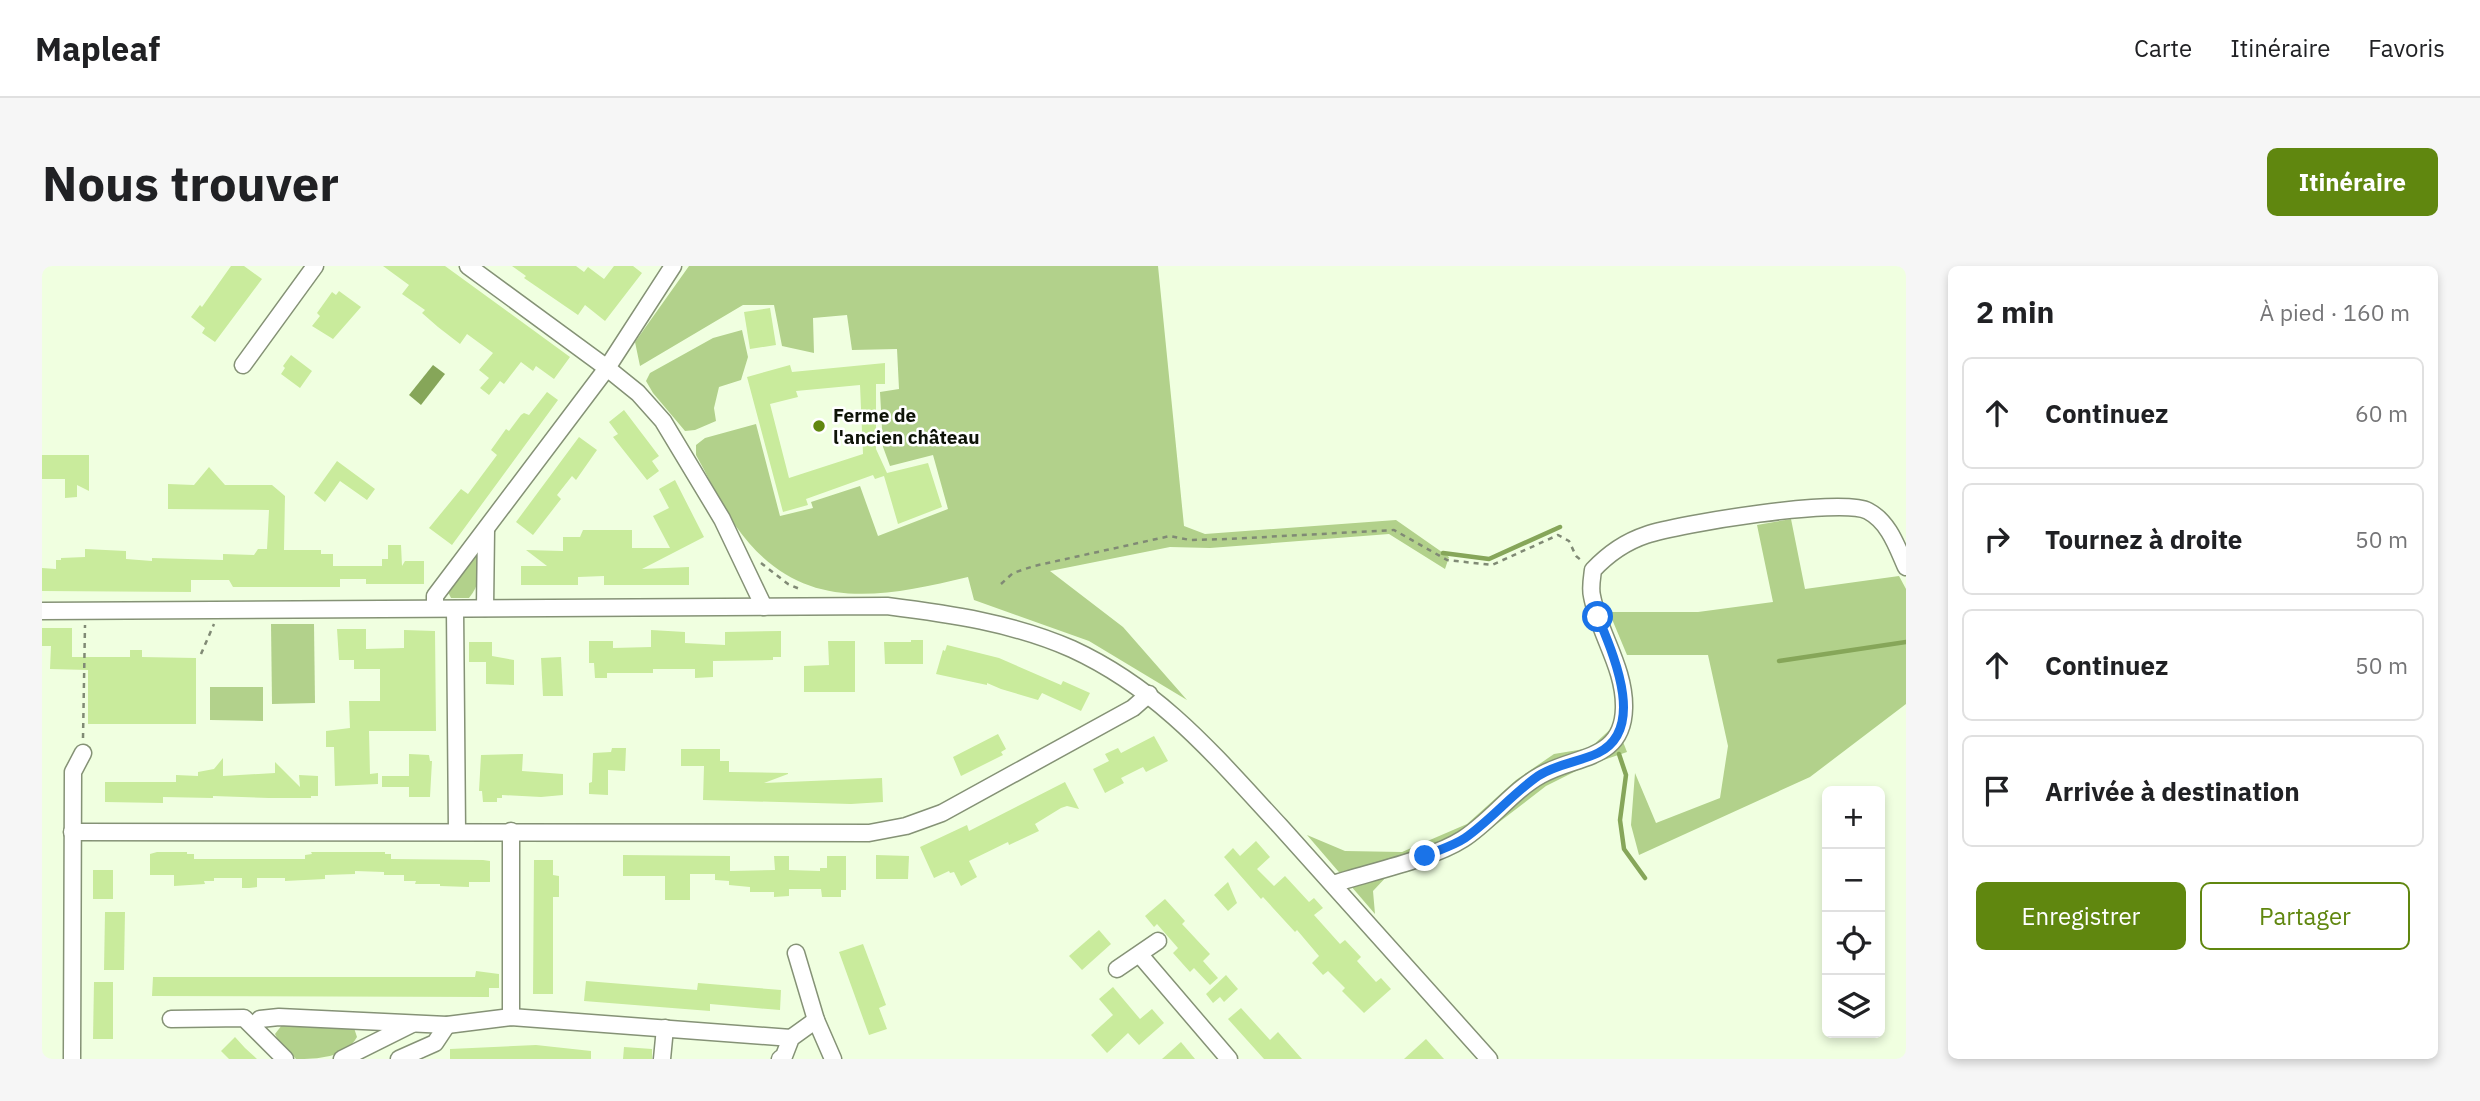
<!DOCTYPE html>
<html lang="fr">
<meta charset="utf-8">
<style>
:root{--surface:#fff;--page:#f6f6f6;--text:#202124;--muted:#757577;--line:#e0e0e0;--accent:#60870f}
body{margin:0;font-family:"IBM Plex Sans",sans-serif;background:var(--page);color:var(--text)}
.controls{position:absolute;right:21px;bottom:21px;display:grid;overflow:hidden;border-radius:10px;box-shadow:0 4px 10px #0003}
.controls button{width:63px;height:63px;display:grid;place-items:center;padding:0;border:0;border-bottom:2px solid var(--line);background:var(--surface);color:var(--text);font:35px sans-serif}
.stop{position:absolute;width:21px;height:21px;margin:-16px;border:5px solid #1a73e8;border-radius:50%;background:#fff}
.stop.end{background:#1a73e8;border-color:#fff;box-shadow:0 2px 7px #0008}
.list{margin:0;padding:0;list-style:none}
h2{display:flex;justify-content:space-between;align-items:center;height:91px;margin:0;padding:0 28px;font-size:30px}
h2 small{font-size:23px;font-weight:400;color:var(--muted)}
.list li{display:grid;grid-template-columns:46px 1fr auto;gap:21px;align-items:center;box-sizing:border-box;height:112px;margin:0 14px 14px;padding:0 14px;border:2px solid var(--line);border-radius:10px}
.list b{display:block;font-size:26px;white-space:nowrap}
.list em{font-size:23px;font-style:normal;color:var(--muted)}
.actions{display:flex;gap:14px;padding:21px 28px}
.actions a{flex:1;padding:16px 0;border:2px solid var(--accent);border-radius:10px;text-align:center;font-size:24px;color:var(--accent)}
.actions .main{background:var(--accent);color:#fff}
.icon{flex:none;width:38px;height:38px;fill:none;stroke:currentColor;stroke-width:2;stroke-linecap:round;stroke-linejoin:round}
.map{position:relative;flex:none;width:1864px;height:793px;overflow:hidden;border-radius:10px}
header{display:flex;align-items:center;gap:42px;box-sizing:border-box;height:98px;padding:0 35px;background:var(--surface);border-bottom:2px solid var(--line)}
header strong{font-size:33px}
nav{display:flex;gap:38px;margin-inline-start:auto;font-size:24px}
.intro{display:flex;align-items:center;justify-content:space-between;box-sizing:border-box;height:168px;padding:0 42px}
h1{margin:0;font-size:49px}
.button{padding:18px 32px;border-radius:10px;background:var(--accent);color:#fff;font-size:24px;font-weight:700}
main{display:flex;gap:42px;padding:0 42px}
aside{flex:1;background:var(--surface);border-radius:10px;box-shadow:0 4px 10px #0003}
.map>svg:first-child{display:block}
.green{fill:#b2d18b}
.water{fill:#86a659}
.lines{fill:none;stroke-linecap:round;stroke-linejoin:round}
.stream{stroke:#86a659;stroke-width:4.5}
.building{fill:#c9eb9c;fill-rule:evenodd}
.street-casing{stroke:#859276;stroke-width:19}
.path{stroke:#808a75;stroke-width:2.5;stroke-dasharray:5 5;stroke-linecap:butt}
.street{stroke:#fff;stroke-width:16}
.route{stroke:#1a73e8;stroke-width:9}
.poi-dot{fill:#60870f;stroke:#fff;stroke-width:2.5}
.labels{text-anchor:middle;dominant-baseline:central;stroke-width:5;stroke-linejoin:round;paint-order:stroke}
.poi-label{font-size:19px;font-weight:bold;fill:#0e1308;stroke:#fff;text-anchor:start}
</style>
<header>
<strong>Mapleaf</strong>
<nav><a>Carte</a><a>Itinéraire</a><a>Favoris</a></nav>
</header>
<div class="intro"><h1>Nous trouver</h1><a class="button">Itinéraire</a></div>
<main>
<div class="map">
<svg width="1864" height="793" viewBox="0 0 1864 793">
<rect width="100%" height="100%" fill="#f0ffe0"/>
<g class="green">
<path d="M647,0h469l26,260 21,8 191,-14 53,37 -4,12 -56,-35 -179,14 -40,-1 -120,24 73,56 64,73 -98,-59 -115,-41 -6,-23c-92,22 -171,37 -233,-52 -15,-21 -26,-47 -39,-70v-10l9,-7 51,-14 24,92 33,-8 -2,-6 49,-16 18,50 70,-27 -15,-54 -43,11 -7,-19 -3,-55 19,-3 -2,-40 -45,1 -5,-35 -34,3 1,35 -32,-7 -8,-41h-31l-103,61 -5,-24z"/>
<polygon points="700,64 706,91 699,114 677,121 672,142 674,155 653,164 643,165 611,127 604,115 608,107 671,72"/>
<polygon points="1749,253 1763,323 1857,310 1864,323 1864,438 1768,511 1597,589 1589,559 1593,507 1614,557 1678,532 1686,480 1666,389 1585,389 1567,346 1656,346 1731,336 1715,259"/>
<path d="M435,286l3,4c0,16 0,29 -11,42h-18l-3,-6z"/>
<polygon points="229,358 272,358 273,437 230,438"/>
<polygon points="168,421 221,421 221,455 168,454"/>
<polygon points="1574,458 1585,486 1544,500 1504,520 1452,560 1401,592 1347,608 1331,625 1333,648 1265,569 1303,585 1360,586 1425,558 1474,514 1512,488 1548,482"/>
<path d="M240,759l65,1 7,2 3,9c-12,21 -40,22 -61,22l-18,-19 -3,-6z"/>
</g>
<polygon class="water" points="391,99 403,108 379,139 367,129"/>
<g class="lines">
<g class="stream">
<polyline points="1401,287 1447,293 1518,261"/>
<polyline points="1737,395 1864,376"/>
<polyline points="1577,488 1584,509 1578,554 1582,583 1603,612"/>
</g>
</g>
<g class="building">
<polygon points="189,0 202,0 220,13 173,76 160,67 163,62 149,51 158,39 160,41"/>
<polygon points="341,0 403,0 528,91 512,113 494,100 491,105 479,96 462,118 458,115 447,129 438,122 447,112 437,104 451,87 425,68 418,78 396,61 380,47 383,44 360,28 367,19"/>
<polygon points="470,0 534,0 542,6 546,1 562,13 572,0 591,0 600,7 563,55 543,39 536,49 482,12 484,10"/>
<polygon points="297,25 319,41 291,73 270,60 278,50 275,47 290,26 294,29"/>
<polygon points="728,42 734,79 708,83 702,46"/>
<polygon points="249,89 270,105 258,122 239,108 243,102 241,100"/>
<path d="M843,97v21h-9v65l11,24 41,-10 14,44 -44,17 -14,-48 -9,3 -2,-4 -67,24 2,6 -25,7 -36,-135 43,-12 2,7zM818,119l3,69 -74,24 -19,-74 28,-7 -2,-6z"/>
<polygon points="505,126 516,134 410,279 387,262 419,223 426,228 455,189 449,184 464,163 467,165 479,149 482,147 487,149"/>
<polygon points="582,144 617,190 610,195 617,205 605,214 571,171 576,168 567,156"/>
<polygon points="537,171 555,184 534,214 530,210 515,229 519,233 491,269 474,256"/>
<polygon points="0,189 47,189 47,225 35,219 35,231 23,232 23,213 0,213"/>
<polygon points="295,195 333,223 325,234 298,215 283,236 272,227"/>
<polygon points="167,201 183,219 230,219 243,230 242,284 279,284 279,288 291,288 291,300 340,300 340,293 346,293 346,279 359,279 360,300 363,295 382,295 382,318 324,318 324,313 298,313 298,321 191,321 187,314 149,314 149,326 0,325 0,302 14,303 14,294 19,294 19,292 43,291 43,283 84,285 84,293 110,295 110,292 181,294 181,288 212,289 216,283 225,283 227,244 126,243 126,218 152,219"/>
<polygon points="633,214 662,271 600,303 647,301 647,319 562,319 562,310 536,311 536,319 479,319 479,300 505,300 484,284 521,285 521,271 538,271 541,264 590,264 590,282 628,282 611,250 627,242 617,223"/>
<polygon points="0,362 30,362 30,391 88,391 88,384 100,384 100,391 154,392 154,458 46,458 46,404 8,403 9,380 0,380"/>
<polygon points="295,363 324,363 324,383 362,382 362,364 393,365 394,465 327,465 328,508 336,507 336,518 293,520 292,481 284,481 284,465 308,462 307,435 338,435 338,403 312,403 312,394 297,394"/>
<polygon points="609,364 643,366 643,377 683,379 683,366 739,365 739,391 731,391 731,394 671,395 671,411 653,412 653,403 611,403 611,407 565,407 565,412 553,412 552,397 547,397 547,375 571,375 571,382 609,381"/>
<polygon points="869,374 881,374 881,398 843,398 842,376 869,376"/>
<polygon points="786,375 813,375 813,426 762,426 762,400 787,399"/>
<polygon points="427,376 450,376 450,390 472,394 472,419 444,418 444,396 427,396"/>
<polygon points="905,379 957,392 1019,419 1021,415 1048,427 1039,445 1000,427 996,434 959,423 945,417 945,419 894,408 901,384 903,385"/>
<polygon points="519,391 521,430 501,430 499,392"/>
<polygon points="956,468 964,483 959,486 961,489 919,510 911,491"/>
<polygon points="1112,470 1126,495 1104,506 1101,501 1079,512 1082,517 1063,527 1051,503 1067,495 1063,488 1076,482 1079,487"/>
<polygon points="570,482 584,482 583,505 566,504 566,529 547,528 547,517 550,516 551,487 569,486"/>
<polygon points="639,483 678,483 678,495 687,495 687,506 746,507 746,508 722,517 840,512 841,536 809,538 661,534 662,500 639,500"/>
<polygon points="367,488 387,489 388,495 390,495 388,531 367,531 367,521 340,521 340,510 367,510"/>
<polygon points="481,488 480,505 521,508 521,529 499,531 460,529 460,532 455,532 455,536 441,536 440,525 437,525 439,489"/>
<polygon points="181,492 181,510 233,507 233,496 258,521 257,509 276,510 276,530 269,530 269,532 227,532 171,530 171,532 121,531 121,537 63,536 63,516 134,516 134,509 156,510 156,506 172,503"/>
<polygon points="1023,516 1037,543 1025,540 1019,542 993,558 997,565 967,579 966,576 927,595 935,611 919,620 912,606 908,607 907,605 892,612 878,581 925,559 927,565"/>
<polygon points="1214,575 1228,591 1215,603 1232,620 1243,610 1267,636 1272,632 1281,642 1272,649 1298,678 1303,674 1319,691 1315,695 1334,716 1339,712 1349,723 1322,747 1300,725 1303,722 1286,705 1281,709 1270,697 1277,690 1255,664 1253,666 1221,631 1219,633 1182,591 1191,582 1198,590"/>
<polygon points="115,586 145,586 145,588 152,588 152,593 263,593 263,589 270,588 269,586 343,586 343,588 349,588 349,593 441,594 448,595 448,616 427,616 427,621 398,620 398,618 373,618 374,615 362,615 362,609 342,609 342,606 313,605 313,608 283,609 283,613 243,615 243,612 215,612 215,621 207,622 200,622 200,612 172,612 172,615 162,615 163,618 132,620 132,609 108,609 108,588"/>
<polygon points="581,589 688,590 688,605 733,604 732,590 747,590 747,604 778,605 778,602 785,602 785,590 804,590 804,624 799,624 799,631 780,631 779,623 747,623 747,630 732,631 732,626 708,626 708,621 687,619 687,615 673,614 673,608 648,608 648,634 623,634 623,610 581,610"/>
<polygon points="834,589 867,590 866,613 834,613"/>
<polygon points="492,594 511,594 511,609 517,610 517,631 511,631 511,728 491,728"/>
<rect x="51" y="604" width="20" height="29"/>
<polygon points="1186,616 1195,637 1186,645 1172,629"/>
<polygon points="1123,633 1143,655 1140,658 1168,688 1161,695 1176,712 1168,719 1152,702 1148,706 1131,687 1136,682 1115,658 1112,661 1103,650"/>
<polygon points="63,646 83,646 82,704 62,704"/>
<polygon points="1057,664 1069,678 1040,704 1027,690"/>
<polygon points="821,678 844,739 837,742 845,763 827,769 797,686"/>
<polygon points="434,705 457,708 457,722 447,722 447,731 110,730 111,711 433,711"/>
<polygon points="1184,709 1196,723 1182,736 1178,731 1171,737 1164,728"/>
<polygon points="544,715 655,724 656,717 739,724 738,744 668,738 668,745 542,735"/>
<polygon points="52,716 71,716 71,773 51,773"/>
<polygon points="1071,721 1098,753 1110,743 1122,757 1097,779 1086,767 1065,787 1049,769 1071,749 1057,733"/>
<polygon points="1199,742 1228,774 1236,766 1260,793 1222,793 1186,753"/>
<polygon points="193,771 203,782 215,793 187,793 179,785"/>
<polygon points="1384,773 1402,793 1362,793"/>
<polygon points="1139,776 1153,793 1120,793"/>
<polygon points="494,779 549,785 549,793 408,793 408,783"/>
<polygon points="582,781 610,783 610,793 581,793"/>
</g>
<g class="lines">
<g class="street-casing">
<g id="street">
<polyline points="426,0 565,102 596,127 621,155 680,253 722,341"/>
<polyline points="201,99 273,0"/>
<polyline points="393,342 393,330 565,102 631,0"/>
<polyline points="443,342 444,264"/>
<polyline points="413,343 415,565"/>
<path d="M0,345l845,-5c63,8 126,17 185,43 89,41 143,107 208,177 70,77 139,156 209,233"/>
<polyline points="30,566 827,567 864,560 900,547 1091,442 1107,428"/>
<path d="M1291,618c37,-12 99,-25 130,-45 28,-18 49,-48 78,-64 35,-20 82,-14 83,-67 1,-40 -25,-74 -32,-112 -2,-8 0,-18 1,-26 15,-16 32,-28 53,-35 32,-11 196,-38 222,-24 21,11 29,36 38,56"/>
<polyline points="754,687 774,754 791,793"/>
<polyline points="1098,689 1187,793"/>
<polyline points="1075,703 1116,675"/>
<polyline points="469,751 469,565"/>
<polyline points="129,753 202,752 243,793"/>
<polyline points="212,760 218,753 237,751 405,759 469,751 749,772"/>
<polyline points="30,793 31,506 41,487"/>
<polyline points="300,793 370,758"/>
<polyline points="357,793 393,777 405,759"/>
<polyline points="620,793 623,762"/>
<polyline points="738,793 742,790 749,772 774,754"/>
</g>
</g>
<g class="path">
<polyline points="719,297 746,318 760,324"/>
<polyline points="959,318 971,307 992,300 1128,270 1148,274 1186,273 1352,264 1405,294 1450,299 1516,269 1527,275 1534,290 1540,295"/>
<polyline points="159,388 172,358"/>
<polyline points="41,472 43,359"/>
</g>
<use href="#street" class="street"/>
</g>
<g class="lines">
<path class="route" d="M1383,590c13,-6 28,-10 40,-18 26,-18 47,-44 73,-62 18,-12 41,-14 60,-23 49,-24 15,-99 0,-136"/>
</g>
<circle class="poi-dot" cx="777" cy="160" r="7"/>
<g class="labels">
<g class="poi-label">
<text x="791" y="149">Ferme de<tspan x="791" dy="22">l'ancien château</tspan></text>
</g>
</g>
</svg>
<div class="controls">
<button>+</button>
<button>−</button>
<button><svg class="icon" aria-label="locate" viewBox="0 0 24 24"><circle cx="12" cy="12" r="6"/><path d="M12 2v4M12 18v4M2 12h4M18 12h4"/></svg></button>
<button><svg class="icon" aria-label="layers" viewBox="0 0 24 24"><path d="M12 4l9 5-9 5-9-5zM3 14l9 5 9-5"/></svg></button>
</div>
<div class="stop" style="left:1556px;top:351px"></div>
<div class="stop end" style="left:1383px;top:590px"></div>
</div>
<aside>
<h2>2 min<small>À pied · 160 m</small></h2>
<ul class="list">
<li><svg class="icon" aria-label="ahead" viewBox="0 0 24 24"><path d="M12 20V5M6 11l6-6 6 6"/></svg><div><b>Continuez</b></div><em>60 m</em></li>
<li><svg class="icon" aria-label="right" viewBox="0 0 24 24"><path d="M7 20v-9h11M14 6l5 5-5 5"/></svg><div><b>Tournez à droite</b></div><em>50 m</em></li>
<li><svg class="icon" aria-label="ahead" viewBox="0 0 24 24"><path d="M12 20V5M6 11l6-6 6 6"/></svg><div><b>Continuez</b></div><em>50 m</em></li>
<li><svg class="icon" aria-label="arrive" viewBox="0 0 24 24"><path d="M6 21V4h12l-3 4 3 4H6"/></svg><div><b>Arrivée à destination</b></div></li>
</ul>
<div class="actions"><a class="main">Enregistrer</a><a>Partager</a></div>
</aside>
</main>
